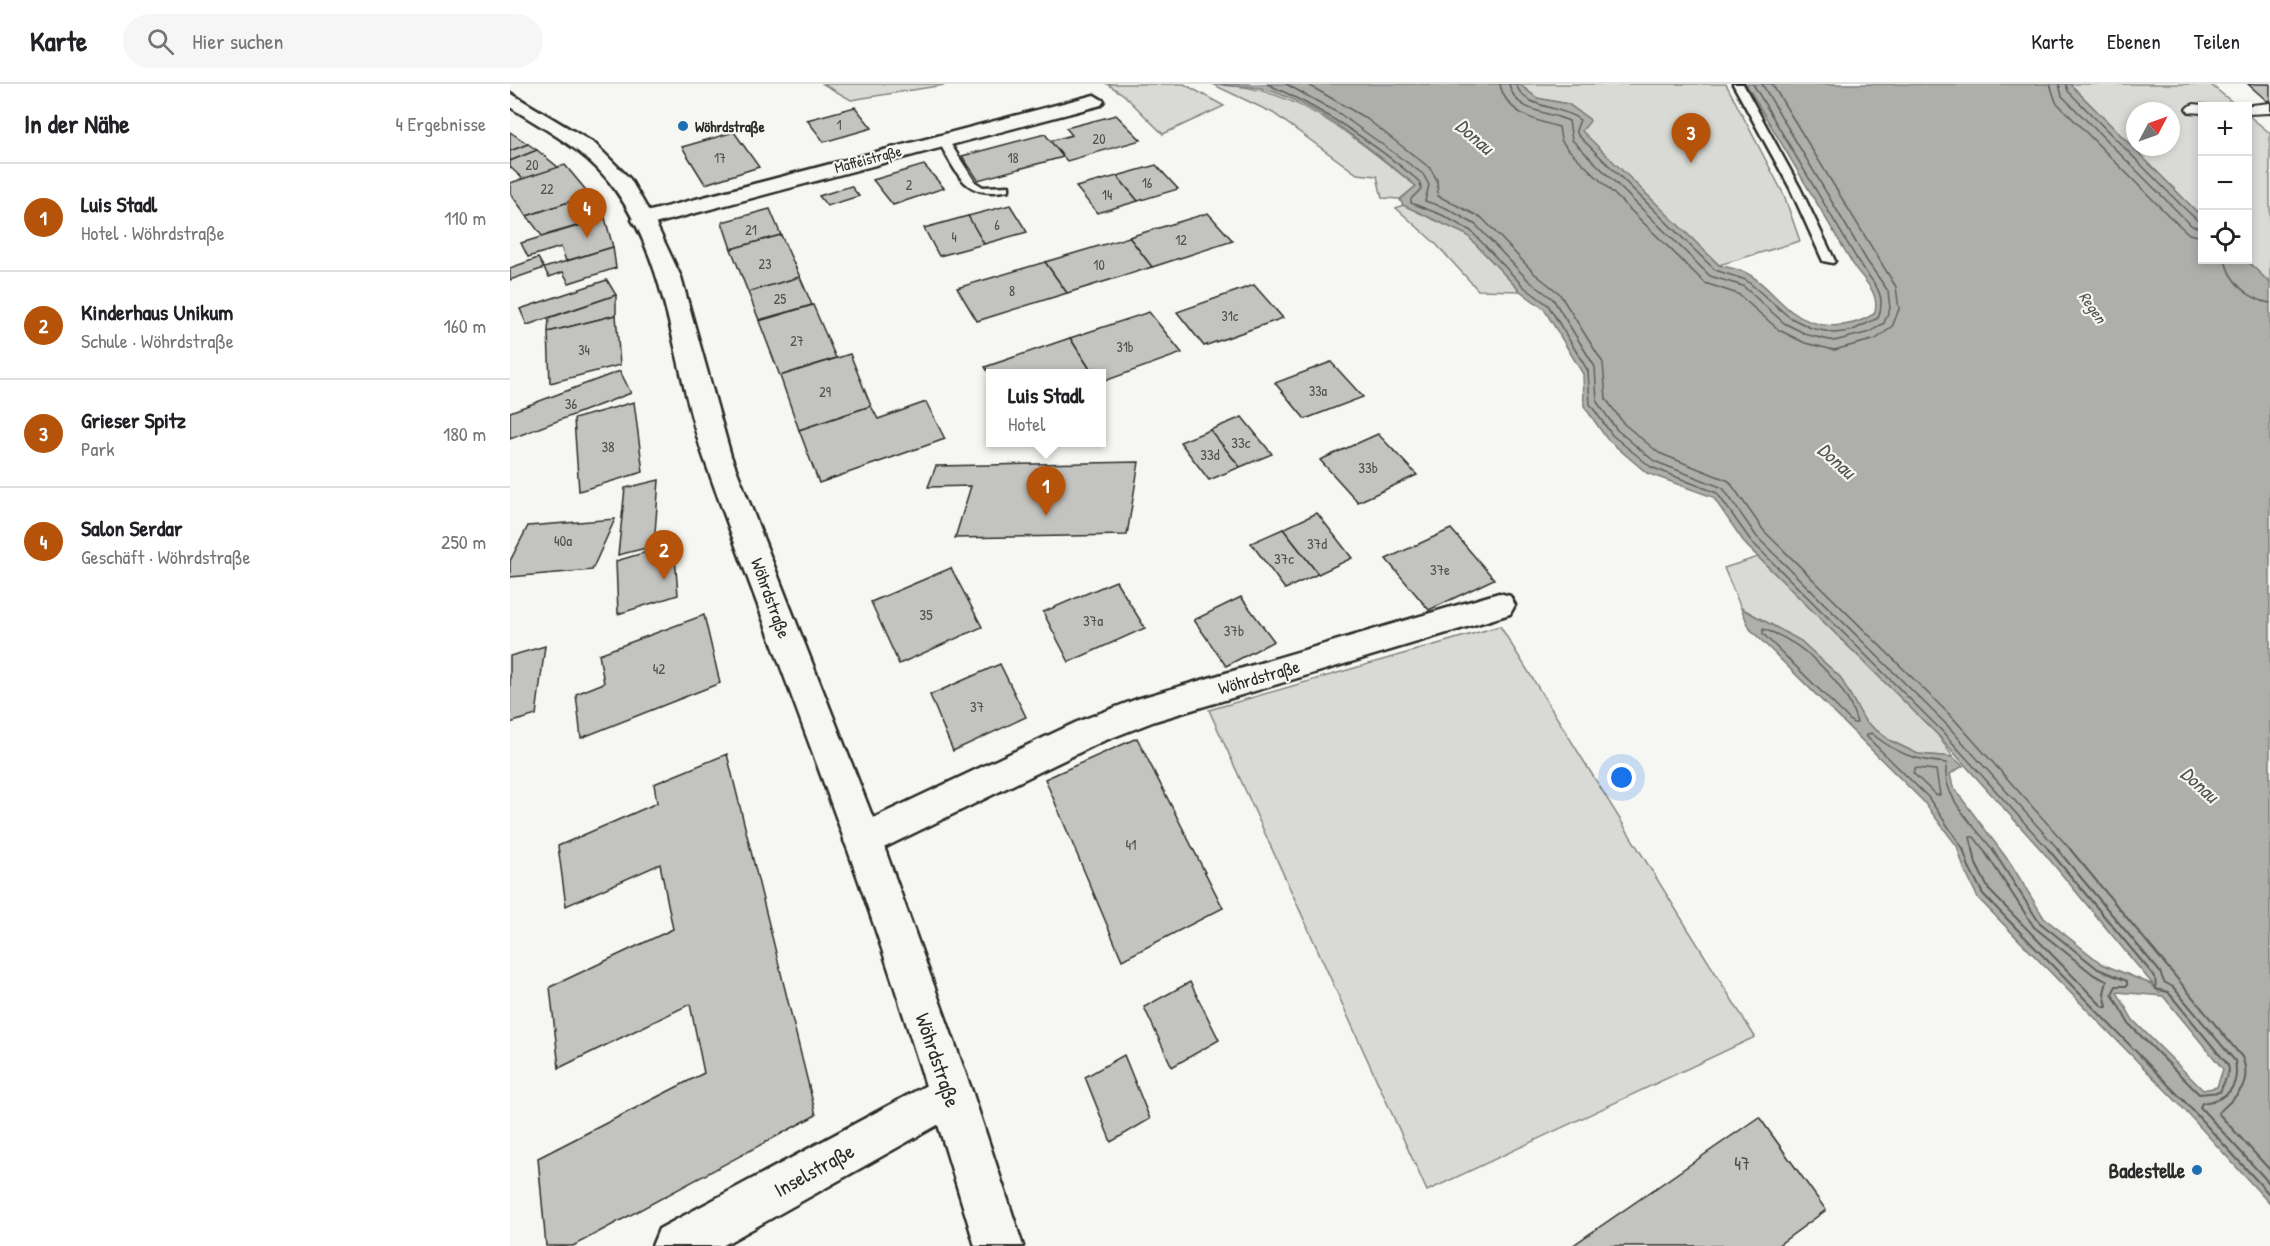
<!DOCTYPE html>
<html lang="de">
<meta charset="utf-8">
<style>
:root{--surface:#fff;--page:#f6f6f6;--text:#202124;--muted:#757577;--line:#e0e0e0;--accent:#b45309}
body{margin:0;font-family:"Patrick Hand",sans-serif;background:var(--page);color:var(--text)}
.controls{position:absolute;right:18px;top:18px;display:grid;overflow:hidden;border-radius:0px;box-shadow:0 3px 9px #0003}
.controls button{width:54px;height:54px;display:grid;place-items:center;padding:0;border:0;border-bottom:2px solid var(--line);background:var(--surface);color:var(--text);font:30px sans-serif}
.compass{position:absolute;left:1616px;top:18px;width:54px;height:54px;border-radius:50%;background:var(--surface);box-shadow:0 3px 9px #0003;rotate:49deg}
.you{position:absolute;left:1112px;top:694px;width:21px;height:21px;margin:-15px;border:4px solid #fff;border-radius:50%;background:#1a73e8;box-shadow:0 0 0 9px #1a73e833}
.badge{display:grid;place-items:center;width:39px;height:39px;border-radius:50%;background:var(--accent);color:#fff;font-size:20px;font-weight:700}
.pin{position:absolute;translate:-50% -50px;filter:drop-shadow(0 2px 3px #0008)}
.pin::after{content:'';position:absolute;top:32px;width:21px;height:18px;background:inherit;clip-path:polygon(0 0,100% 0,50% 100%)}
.popup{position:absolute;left:476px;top:285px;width:120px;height:78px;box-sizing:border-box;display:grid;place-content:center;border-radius:0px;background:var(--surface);filter:drop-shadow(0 2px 4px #0005);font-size:20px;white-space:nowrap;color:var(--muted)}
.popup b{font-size:22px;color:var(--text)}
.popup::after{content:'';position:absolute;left:50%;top:100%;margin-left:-12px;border:12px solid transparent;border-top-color:var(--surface)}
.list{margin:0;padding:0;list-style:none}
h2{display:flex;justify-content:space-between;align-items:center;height:78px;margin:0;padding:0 24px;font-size:26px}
h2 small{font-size:20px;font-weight:400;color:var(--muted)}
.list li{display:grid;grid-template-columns:39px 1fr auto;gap:18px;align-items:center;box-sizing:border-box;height:108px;padding:0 24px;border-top:2px solid var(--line)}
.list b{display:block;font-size:22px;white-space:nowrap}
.list p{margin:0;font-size:20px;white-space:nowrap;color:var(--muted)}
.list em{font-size:20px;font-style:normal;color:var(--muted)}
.icon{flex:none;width:33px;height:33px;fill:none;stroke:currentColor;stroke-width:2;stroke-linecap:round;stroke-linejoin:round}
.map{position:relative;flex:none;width:1760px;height:1162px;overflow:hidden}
header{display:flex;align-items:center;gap:36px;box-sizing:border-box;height:84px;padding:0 30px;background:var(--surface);border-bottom:2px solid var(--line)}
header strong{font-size:28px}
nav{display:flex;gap:33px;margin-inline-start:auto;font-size:21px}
.search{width:420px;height:54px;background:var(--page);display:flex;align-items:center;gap:15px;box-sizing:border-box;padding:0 21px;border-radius:33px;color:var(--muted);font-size:22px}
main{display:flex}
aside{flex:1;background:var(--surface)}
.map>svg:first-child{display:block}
.green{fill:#d9d9d5;stroke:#828280;stroke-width:1.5;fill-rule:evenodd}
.water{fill:#aeaeab;stroke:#7a7a78;stroke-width:1.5;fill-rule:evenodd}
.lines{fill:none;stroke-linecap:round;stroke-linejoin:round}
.shore-far1{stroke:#5f5f5e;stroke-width:1.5}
.shore{stroke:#5f5f5e;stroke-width:2}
.building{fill:#c3c3c0;stroke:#2b2b2b;stroke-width:1.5}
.service-casing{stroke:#2b2b2b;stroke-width:5}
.pedestrian-casing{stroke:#2b2b2b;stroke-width:4}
.minor-casing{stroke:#2b2b2b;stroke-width:5}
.tertiary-casing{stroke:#2b2b2b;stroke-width:5}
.service{fill:#f6f6f2;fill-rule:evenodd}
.pedestrian{fill:#f6f6f2;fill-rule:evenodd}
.minor{fill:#f6f6f2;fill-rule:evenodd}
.tertiary{fill:#f6f6f2;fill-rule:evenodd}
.poi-dot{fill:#1f6fb2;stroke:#f6f6f2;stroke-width:2}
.labels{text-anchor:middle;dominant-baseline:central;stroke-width:4.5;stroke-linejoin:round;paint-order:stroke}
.far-number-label{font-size:14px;fill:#515150}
.far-poi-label{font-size:15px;font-weight:bold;fill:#2b2b2b;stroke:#f6f6f2;text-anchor:start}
.far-street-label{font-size:15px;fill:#2b2b2b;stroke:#f6f6f2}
.number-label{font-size:15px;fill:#515150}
.far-water-label{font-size:16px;font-style:italic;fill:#525251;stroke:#f6f6f2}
.street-label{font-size:18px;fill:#2b2b2b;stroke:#f6f6f2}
.near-number-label{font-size:18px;fill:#515150}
.water-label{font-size:20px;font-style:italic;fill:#525251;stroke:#f6f6f2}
.near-street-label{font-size:21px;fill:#2b2b2b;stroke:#f6f6f2}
.near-poi-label{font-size:21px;font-weight:bold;fill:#2b2b2b;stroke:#f6f6f2;text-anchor:end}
</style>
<header>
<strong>Karte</strong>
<div class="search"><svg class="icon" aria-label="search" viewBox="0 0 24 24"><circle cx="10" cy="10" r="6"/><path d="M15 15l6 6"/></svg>Hier suchen</div>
<nav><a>Karte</a><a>Ebenen</a><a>Teilen</a></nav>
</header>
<main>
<aside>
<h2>In der Nähe<small>4 Ergebnisse</small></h2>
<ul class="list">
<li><span class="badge">1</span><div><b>Luis Stadl</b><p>Hotel · Wöhrdstraße</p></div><em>110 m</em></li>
<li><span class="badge">2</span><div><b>Kinderhaus Unikum</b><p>Schule · Wöhrdstraße</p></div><em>160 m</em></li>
<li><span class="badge">3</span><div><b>Grieser Spitz</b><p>Park</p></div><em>180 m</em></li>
<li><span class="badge">4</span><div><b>Salon Serdar</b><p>Geschäft · Wöhrdstraße</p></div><em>250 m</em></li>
</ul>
</aside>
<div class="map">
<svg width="1760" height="1162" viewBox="0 0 1760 1162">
<rect width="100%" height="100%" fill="#f6f6f2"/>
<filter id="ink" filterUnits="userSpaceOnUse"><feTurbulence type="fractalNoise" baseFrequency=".0167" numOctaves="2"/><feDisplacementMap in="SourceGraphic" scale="12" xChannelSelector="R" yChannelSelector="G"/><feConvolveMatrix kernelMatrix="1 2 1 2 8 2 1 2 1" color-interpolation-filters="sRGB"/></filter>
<g filter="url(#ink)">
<g class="green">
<polygon points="313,0 440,0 341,16"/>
<polygon points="597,0 674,0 714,22 653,50 613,10"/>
<path d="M702,0c82,0 143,54 204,102l-16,13 -18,-1 -5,-22 -20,-2 -84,-61z"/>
<polygon points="1009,0 1216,0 1274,111 1290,157 1209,181 1071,47 1079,35 1058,20 1027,14"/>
<path d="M1560,0h140l27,22h-35v111zM1625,27h36v36h-36z"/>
<polygon points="1738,31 1760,49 1760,199 1736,176"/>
<polygon points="893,121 957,151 1010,207 968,206 925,159 886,124"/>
<polygon points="1248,473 1427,650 1443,673 1408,670 1379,656 1355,637 1330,593 1291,557 1231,524 1214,484"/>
<polygon points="990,542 1245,953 917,1107 699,626"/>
</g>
<path class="water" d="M709,0h300l18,14 31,6 21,15 1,2 -8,10 137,134c9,3 22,4 31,10 15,9 27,25 41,36 25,19 57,19 83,3 7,-18 -7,-31 -18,-45l-110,-185h324l132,133v43h44l24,23v921l-90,-99 -202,-207 -14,-29 -7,-23 -34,-45 -173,-172 -9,-21 60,33 39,36 25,44 24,19 29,14 35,3 10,9 -13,8 3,13 58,77 33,54 58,46 49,20 9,9 -116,-140 -107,-119 -191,-189 -33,-48 -66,-24 -40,-34 -23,-33 -1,-32 -39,-65 -24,-18 -53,-56 -64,-30 -3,-5 16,-14c-46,-37 -97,-83 -156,-98 -14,-3 -28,0 -41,-4zM1607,908l46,4 60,73 -6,18 -14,3 -70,-70z"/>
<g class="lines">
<g class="shore-far1">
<path d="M757,0c56,25 106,58 153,98l1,7 -10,10v4l31,12 29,16 53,56 24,18 40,66 2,33 22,31 39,32 66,26 34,48 190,189 108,120"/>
<polyline points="776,0 830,30 913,90 919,101 915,117 936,124 966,141 1019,197 1043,215 1085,283 1087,318 1107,346 1144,377 1213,404 1247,453 1437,641 1549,766"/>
<polyline points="797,0 857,35 920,84 927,96 928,112 972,134 1025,190 1049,209 1093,279 1096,315 1114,340 1149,369 1219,397 1254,447 1443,634 1561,766"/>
<path d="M990,0c6,29 33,36 59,43l2,13 6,8 138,135 33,11 41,36 26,13 29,7 42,-11 16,-12 7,-18 -3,-22 -124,-203"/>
<path d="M999,0c7,30 37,26 60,37l3,19 138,136 33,10 41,37 24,12 26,6 36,-9 14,-9 6,-15 -2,-17 -21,-30 -105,-177"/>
<path d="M1006,0c8,26 44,20 64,36l-4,10 2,5 137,135 31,10 43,37 22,11 23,5 17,-2 27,-13c9,-23 -3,-34 -17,-52l-108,-182"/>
<polyline points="1540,0 1546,18 1659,132 1679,150 1692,153"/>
<polyline points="1549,0 1552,12 1682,142 1692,144"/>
<polyline points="1556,0 1558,7 1671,121 1687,136 1692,137"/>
<path d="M1715,176c5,22 23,39 45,43"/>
<path d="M1253,545c39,12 84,54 94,94h-4l-90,-89z"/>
<polygon points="1405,684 1426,686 1430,711 1426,711 1403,689"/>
<path d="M1454,766l-36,-53 -62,-61 5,-3c26,21 43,27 76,30 -8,32 28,63 46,87"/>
<polyline points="1463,766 1460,753 1464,753 1474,766"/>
</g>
<g class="shore">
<polyline points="1453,765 1459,783 1473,810 1674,1017 1760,1111"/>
<polyline points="1463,765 1466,780 1479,806 1593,923 1597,923 1594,909 1597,897 1584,891 1524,843 1473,765"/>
<polyline points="1482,765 1529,838 1588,885 1617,897 1617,902 1606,902 1602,910 1619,940 1689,1010 1710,1008 1719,987 1718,981 1658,908 1646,905 1645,893 1538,765"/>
<path d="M1547,765l103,123 4,10 9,5 62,74c5,27 -8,39 -33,42l-2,4 70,77"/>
<path d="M1560,765l172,208c11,27 -6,40 -24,56l52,57"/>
</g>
</g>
<g class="building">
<polygon points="1738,0 1760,0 1760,16 1757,17"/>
<polygon points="345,23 362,44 314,58 297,36"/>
<polygon points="606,31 631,56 557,77 540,57 562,51 556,44"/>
<polygon points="0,48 18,60 0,67"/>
<polygon points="224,48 249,83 195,100 172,63"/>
<polygon points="535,50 553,73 468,96 452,72"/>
<polygon points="18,60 27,66 0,77 0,67"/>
<polygon points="27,66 49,84 13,95 0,83 0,77"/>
<polygon points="55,81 80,111 17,132 0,109 0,99"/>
<polygon points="414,81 434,104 383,121 363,96"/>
<polygon points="646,81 668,105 628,117 607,92"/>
<polygon points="607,92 628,117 587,129 566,103"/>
<polygon points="341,102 349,112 317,122 309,112"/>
<polygon points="80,111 95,134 32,152 17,132"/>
<polygon points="500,121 517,148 474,160 458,132"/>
<polygon points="260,125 271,151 221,165 212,138"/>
<polygon points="698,129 723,157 642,183 619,153"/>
<polygon points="458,132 474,160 429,172 414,144"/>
<polygon points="95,134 103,163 56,177 51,163 18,173 11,159"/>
<polygon points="271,151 290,193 238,208 221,165"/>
<polygon points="619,153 642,183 557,209 535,178"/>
<polygon points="103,163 106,184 59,199 53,188 39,193 34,184"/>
<polygon points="28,174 34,184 0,196 0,184"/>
<polygon points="535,178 557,209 467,237 447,204"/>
<polygon points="290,193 302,221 249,236 238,208"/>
<polygon points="97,196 106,211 17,241 10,225"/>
<polygon points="744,201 773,234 694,262 667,228"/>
<polygon points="106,211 106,231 38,248 39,234"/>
<polygon points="303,221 326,274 270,292 249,237"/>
<polygon points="639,228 672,269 592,298 592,290 583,290 560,254"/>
<polygon points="106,231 110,281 40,299 38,248"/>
<polygon points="560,254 583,290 480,291 475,283"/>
<polygon points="340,270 361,322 289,346 270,292"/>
<polygon points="821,278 853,313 795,335 765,299"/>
<polygon points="110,287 121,309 0,355 0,328"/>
<polygon points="124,318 133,388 69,407 64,335"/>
<polygon points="416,318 435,355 309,399 289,346 361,322 368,335"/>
<polygon points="732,333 762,370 730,383 700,346"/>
<polygon points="700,346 730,383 699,396 670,358"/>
<polygon points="868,350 907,391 848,418 810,376"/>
<polygon points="629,378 617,451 445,454 461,402 418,403 426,382"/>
<polygon points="149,396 144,462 108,471 115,404"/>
<polygon points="807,429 842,474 808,490 773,445"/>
<polygon points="105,435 82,486 0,493 0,477 18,442"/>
<polygon points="773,445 808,490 775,505 741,459"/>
<polygon points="941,445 984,495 919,526 876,475"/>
<polygon points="164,460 168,511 108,530 106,477"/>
<polygon points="441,484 472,543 389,580 361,518"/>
<polygon points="606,497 635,544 559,578 533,528"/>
<polygon points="731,513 764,557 716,582 684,536"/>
<polygon points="194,531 210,599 71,654 66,610 94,599 89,570"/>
<polygon points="35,562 26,631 0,639 0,572"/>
<polygon points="490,580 516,633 443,667 420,611"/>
<polygon points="627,654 713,824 612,876 535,695"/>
<polygon points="217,670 306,1031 63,1162 36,1162 28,1074 194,989 180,920 49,984 40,903 163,845 150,780 56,822 48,762 147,719 144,700"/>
<polygon points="680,898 709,956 662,983 634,923"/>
<polygon points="614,971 640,1035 601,1058 575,993"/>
<polygon points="1249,1033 1316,1126 1267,1162 1062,1162"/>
</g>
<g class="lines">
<g class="service-casing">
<g id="service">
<polygon points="1223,0 1233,0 1290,104 1325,177 1323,179 1313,177 1280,104"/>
<path d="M428,53h8l29,45 8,5 26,-1v4c-46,10 -51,-17 -72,-51z"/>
</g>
</g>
<g class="pedestrian-casing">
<g id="pedestrian">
<polygon points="1760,19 1760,29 1738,30 1738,22 1732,22"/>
<polygon points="1684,20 1698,22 1692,22 1692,29 1679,28 1676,25 1679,22"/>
</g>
</g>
<g class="minor-casing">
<g id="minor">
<polygon points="584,11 594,17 591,21 133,143 125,141 122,136 125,131"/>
<polygon points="989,509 1000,512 1005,521 1000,530 645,637 591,658 353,774 340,769 334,757 340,745 567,638 627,615"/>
<polygon points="441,988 456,995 463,1010 456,1025 212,1162 142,1162 149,1145"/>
</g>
</g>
<g class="tertiary-casing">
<path id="tertiary" d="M0,9l85,51 35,35 24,41 27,57 50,179 151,385 91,253 50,152h-48c-41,-136 -83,-273 -131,-407 -45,-126 -94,-252 -139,-378 -32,-90 -34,-193 -91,-273 -26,-37 -67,-57 -104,-81z"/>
</g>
<use href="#service" class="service"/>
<use href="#pedestrian" class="pedestrian"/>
<use href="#minor" class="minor"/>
<use href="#tertiary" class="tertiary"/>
</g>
</g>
<g class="poi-dot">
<circle cx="173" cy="42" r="6"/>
<circle cx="1687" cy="1086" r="6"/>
</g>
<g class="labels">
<g class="far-number-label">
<text x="329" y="40">1</text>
<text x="589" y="54">20</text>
<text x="210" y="73">17</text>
<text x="503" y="73">18</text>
<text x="22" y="80">20</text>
<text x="637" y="98">16</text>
<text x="399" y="100">2</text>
<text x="37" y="104">22</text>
<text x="597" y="110">14</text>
<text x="487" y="140">6</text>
<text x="241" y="145">21</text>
<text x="444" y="152">4</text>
<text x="671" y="155">12</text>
<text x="255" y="179">23</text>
<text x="589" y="180">10</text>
<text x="502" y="206">8</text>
<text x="270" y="214">25</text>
<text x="720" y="231">31c</text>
<text x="287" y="256">27</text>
<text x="615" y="262">31b</text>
<text x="74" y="265">34</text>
<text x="808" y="306">33a</text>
<text x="315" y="307">29</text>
</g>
<g class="far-poi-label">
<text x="185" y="42">Wöhrdstraße</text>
</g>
<g class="far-street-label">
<text transform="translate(358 75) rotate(-15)">Maffeistraße</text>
</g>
<g class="number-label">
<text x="61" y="319">36</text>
<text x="731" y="358">33c</text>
<text x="98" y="362">38</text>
<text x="700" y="370">33d</text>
<text x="858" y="383">33b</text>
<text x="53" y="456">40a</text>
<text x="807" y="459">37d</text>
<text x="774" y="474">37c</text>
<text x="930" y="485">37e</text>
<text x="416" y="530">35</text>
<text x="583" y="536">37a</text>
<text x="724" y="546">37b</text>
<text x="149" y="584">42</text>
<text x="467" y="622">37</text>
<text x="621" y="760">41</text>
</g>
<g class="far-water-label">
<text transform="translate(1583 223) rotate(55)">Regen</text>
</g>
<g class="street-label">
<text transform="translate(261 514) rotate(70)">Wöhrdstraße</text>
<text transform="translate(749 593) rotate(-16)">Wöhrdstraße</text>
</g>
<g class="near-number-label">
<text x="1232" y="1079">47</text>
</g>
<g class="water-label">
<text transform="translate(965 52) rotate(41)">Donau</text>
<text transform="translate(1327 376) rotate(42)">Donau</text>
<text transform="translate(1690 700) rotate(42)">Donau</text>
</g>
<g class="near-street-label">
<text transform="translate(428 976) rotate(71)">Wöhrdstraße</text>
<text transform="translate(304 1086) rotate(-29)">Inselstraße</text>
</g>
<g class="near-poi-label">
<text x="1675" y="1086">Badestelle</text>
</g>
</g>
</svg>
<div class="controls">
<button>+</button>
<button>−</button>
<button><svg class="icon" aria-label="locate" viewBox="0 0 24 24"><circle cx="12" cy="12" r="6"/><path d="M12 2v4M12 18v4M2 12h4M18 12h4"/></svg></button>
</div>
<svg class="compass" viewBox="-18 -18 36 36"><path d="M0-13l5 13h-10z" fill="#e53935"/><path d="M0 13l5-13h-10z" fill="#757577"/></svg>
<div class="you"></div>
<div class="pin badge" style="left:536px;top:432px">1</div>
<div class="popup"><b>Luis Stadl</b>Hotel</div>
<div class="pin badge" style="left:154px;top:496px">2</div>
<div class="pin badge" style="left:1181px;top:79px">3</div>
<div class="pin badge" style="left:77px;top:154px">4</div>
</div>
</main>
